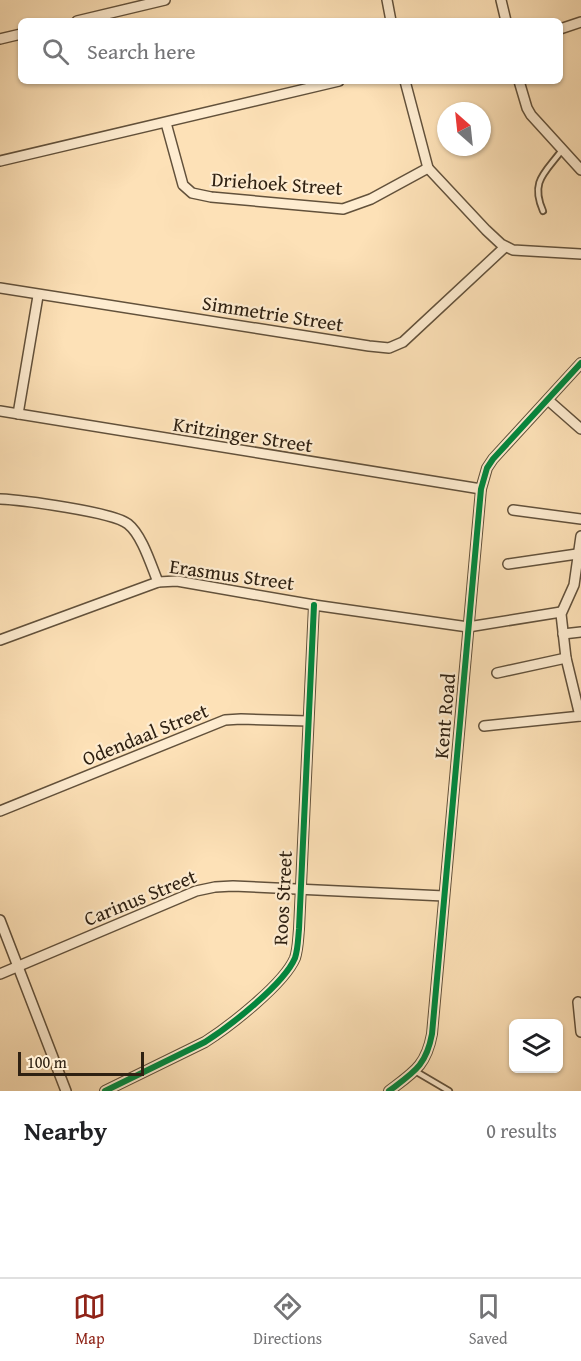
<!DOCTYPE html>
<style>
:root{--surface:#fff;--page:#f6f6f6;--text:#202124;--muted:#757577;--line:#e0e0e0;--accent:#8f2418}
body{margin:0;font-family:"Gentium Book Plus",serif;background:var(--page);color:var(--text)}
.controls{position:absolute;right:18px;bottom:18px;display:grid;overflow:hidden;border-radius:9px;box-shadow:0 2px 4px #0004}
.controls button{width:54px;height:54px;display:grid;place-items:center;padding:0;border:0;border-bottom:2px solid var(--line);background:var(--surface);color:var(--text);font:30px sans-serif}
.compass{position:absolute;left:437px;top:102px;width:54px;height:54px;border-radius:50%;background:var(--surface);box-shadow:0 2px 4px #0004;rotate:333deg}
.scale{position:absolute;left:18px;bottom:15px;width:126px;box-sizing:border-box;padding-left:6px;border:3px solid #2f2112;border-top:0;font-size:16px;line-height:21px;white-space:nowrap;color:#2f2112;-webkit-text-stroke:4px #feecd0;paint-order:stroke}
.list{margin:0;padding:0;list-style:none}
h2{display:flex;justify-content:space-between;align-items:center;height:78px;margin:0;padding:0 24px;font-size:26px}
h2 small{font-size:20px;font-weight:400;color:var(--muted)}
.icon{flex:none;width:33px;height:33px;fill:none;stroke:currentColor;stroke-width:2;stroke-linecap:round;stroke-linejoin:round}
.map{position:relative;flex:none;width:581px;height:1091px;overflow:hidden}
.search{position:absolute;background:var(--surface);box-shadow:0 2px 4px #0004;left:18px;right:18px;top:18px;height:66px;display:flex;align-items:center;gap:15px;box-sizing:border-box;padding:0 21px;border-radius:9px;color:var(--muted);font-size:22px}
.sheet{height:186px;background:var(--surface)}
nav{display:flex;justify-content:space-around;align-items:center;box-sizing:border-box;height:84px;border-top:2px solid var(--line);background:var(--surface);font-size:16px;color:var(--muted)}
nav a{display:grid;justify-items:center;gap:3px}
nav .on{color:var(--accent)}
.map>svg:first-child{display:block}
.lines{fill:none;stroke-linecap:round;stroke-linejoin:round}
.lane-casing{stroke:#62513b;stroke-width:8}
.street-casing{stroke:#62513b;stroke-width:12}
.lane{stroke:#feecd0;stroke-width:4.5}
.street{stroke:#feecd0;stroke-width:9}
.cycleway-casing{stroke:#feecd0;stroke-width:10}
.cycleway{stroke:#00873e;stroke-width:6}
.labels{text-anchor:middle;dominant-baseline:central;stroke-width:4.5;stroke-linejoin:round;paint-order:stroke}
.street-label{font-size:20px;fill:#2f2112;stroke:#feecd0}
</style>
<div class="map">
<svg width="581" height="1091" viewBox="0 0 581 1091">
<rect width="100%" height="100%" fill="#fde1b7"/>
<filter id="stains"><feTurbulence type="fractalNoise" baseFrequency=".00333" numOctaves="4"/><feColorMatrix values="0 0 0 0 .2 0 0 0 0 .09 0 0 0 0 .02 0 0 0 .5 -.17"/></filter>
<radialGradient id="worn" r=".72"><stop offset=".6" stop-color="#630" stop-opacity="0"/><stop offset="1" stop-color="#630" stop-opacity=".3"/></radialGradient>
<g class="lines">
<g class="lane-casing">
<g id="lane">
<path d="M543,211c-13,-30 2,-38 19,-61"/>
<polyline points="415,1071 449,1091"/>
</g>
</g>
<g class="street-casing">
<g id="street">
<polyline points="387,0 391,21"/>
<polyline points="501,0 506,21"/>
<polyline points="77,21 165,0"/>
<polyline points="560,29 581,22"/>
<polyline points="0,39 21,34"/>
<polyline points="405,81 428,168 486,230 501,244 513,250 581,254"/>
<polyline points="519,81 527,108 531,115 581,170"/>
<polyline points="166,123 183,185 192,193 211,197 343,209 371,199 428,168"/>
<polyline points="0,161 339,81"/>
<polyline points="0,288 369,346 389,348 403,342 505,247"/>
<polyline points="548,400 581,429"/>
<polyline points="0,411 481,489"/>
<polyline points="18,414 38,296"/>
<path d="M0,499c22,1 113,13 128,25 14,11 23,41 30,58"/>
<polyline points="513,510 581,519"/>
<polyline points="508,564 577,554"/>
<polyline points="563,634 581,632"/>
<polyline points="0,640 158,582 177,581 314,605 468,627 561,612"/>
<polyline points="497,673 566,658"/>
<polyline points="580,716 566,658 561,614 574,585 581,536"/>
<polyline points="484,726 581,716"/>
<polyline points="0,811 225,720 241,719 308,721"/>
<polyline points="0,920 66,1091"/>
<polyline points="0,974 196,891 215,887 233,886 444,896"/>
<polyline points="578,1002 581,1032"/>
<path d="M105,1091l100,-49c25,-16 79,-58 90,-84 3,-9 3,-19 4,-29l15,-324"/>
<path d="M389,1091c25,-19 37,-25 43,-57l49,-545 6,-21 6,-9 88,-96"/>
</g>
</g>
<use href="#lane" class="lane"/>
<use href="#street" class="street"/>
<g class="cycleway-casing">
<g id="cycleway">
<path d="M105,1091l100,-49c25,-16 79,-58 90,-84 3,-9 3,-19 4,-29l15,-324"/>
<path d="M389,1091c25,-19 37,-25 43,-57l49,-545 6,-21 6,-9 88,-96"/>
</g>
</g>
<use href="#cycleway" class="cycleway"/>
</g>
<g class="labels">
<g class="street-label">
<text transform="translate(277 183) rotate(4)">Driehoek Street</text>
<text transform="translate(273 313) rotate(9)">Simmetrie Street</text>
<text transform="translate(243 434) rotate(9)">Kritzinger Street</text>
<text transform="translate(232 574) rotate(8)">Erasmus Street</text>
<text transform="translate(444 716) rotate(-85)">Kent Road</text>
<text transform="translate(145 734) rotate(-22)">Odendaal Street</text>
<text transform="translate(140 897) rotate(-22)">Carinus Street</text>
<text transform="translate(282 898) rotate(-87)">Roos Street</text>
</g>
</g>
<rect width="100%" height="100%" filter="url(#stains)"/>
<rect width="100%" height="100%" fill="url(#worn)"/>
</svg>
<div class="controls">
<button><svg class="icon" aria-label="layers" viewBox="0 0 24 24"><path d="M12 4l9 5-9 5-9-5zM3 14l9 5 9-5"/></svg></button>
</div>
<svg class="compass" viewBox="-18 -18 36 36"><path d="M0-13l5 13h-10z" fill="#e53935"/><path d="M0 13l5-13h-10z" fill="#757577"/></svg>
<div class="scale">100 m</div>
<div class="search"><svg class="icon" aria-label="search" viewBox="0 0 24 24"><circle cx="10" cy="10" r="6"/><path d="M15 15l6 6"/></svg>Search here</div>
</div>
<section class="sheet">
<h2>Nearby<small>0 results</small></h2>
<ul class="list">
</ul>
</section>
<nav>
<a class="on"><svg class="icon" aria-label="map" viewBox="0 0 24 24"><path d="M3 6l6-2 6 2 6-2v14l-6 2-6-2-6 2zM9 4v14M15 6v14"/></svg>Map</a>
<a><svg class="icon" aria-label="directions" viewBox="0 0 24 24"><path d="M12 3l9 9-9 9-9-9zM9 14v-3h6M13 9l2 2-2 2"/></svg>Directions</a>
<a><svg class="icon" aria-label="saved" viewBox="0 0 24 24"><path d="M7 4h10v16l-5-4-5 4z"/></svg>Saved</a>
</nav>
